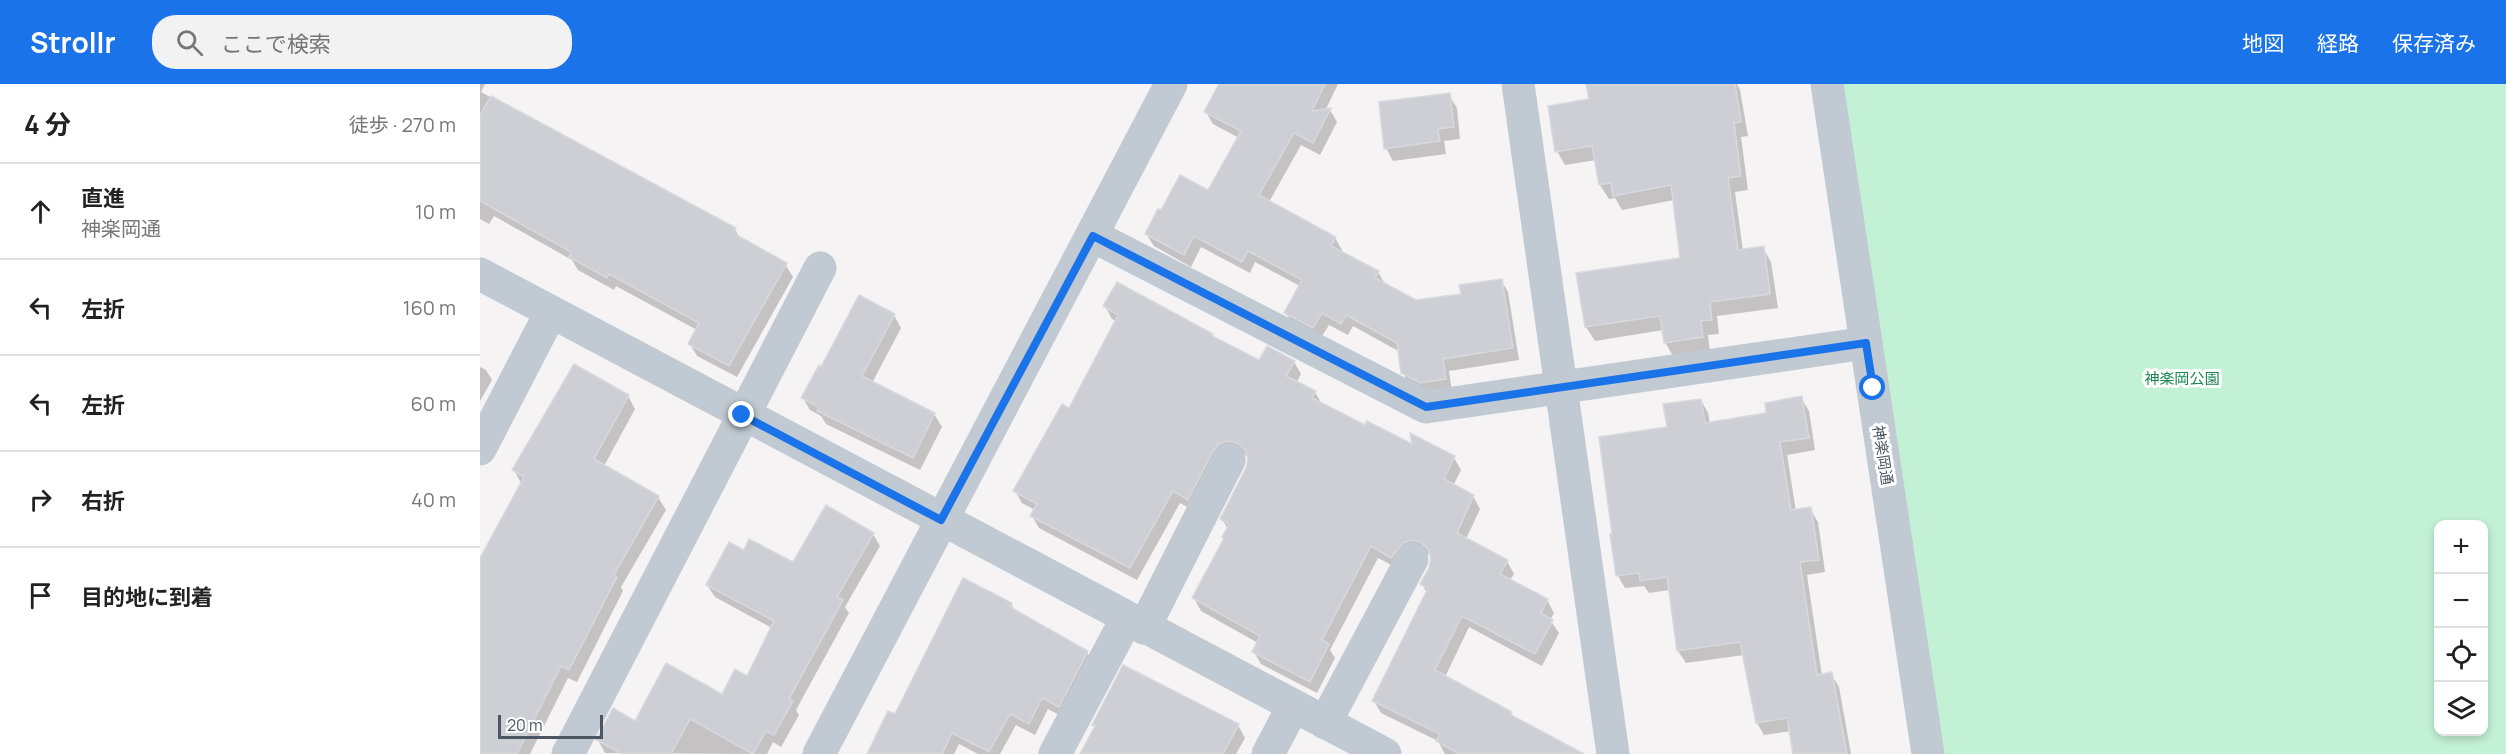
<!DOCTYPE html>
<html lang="ja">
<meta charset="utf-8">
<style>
:root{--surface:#fff;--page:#f2f2f2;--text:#222;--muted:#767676;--line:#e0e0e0;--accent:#1a73e8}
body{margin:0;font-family:Manrope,"Noto Sans JP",sans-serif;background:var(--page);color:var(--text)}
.controls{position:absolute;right:18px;bottom:18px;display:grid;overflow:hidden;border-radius:12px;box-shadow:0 3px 9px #0003}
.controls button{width:54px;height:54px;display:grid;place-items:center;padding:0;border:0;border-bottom:2px solid var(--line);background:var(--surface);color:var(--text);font:30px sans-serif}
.scale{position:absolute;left:18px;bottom:15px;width:105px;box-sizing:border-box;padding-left:6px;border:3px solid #4a5661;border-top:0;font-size:16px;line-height:21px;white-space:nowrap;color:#4a5661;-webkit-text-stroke:4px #fff;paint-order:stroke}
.stop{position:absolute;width:18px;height:18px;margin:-14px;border:4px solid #1a73e8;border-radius:50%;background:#fff}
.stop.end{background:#1a73e8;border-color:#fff;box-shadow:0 2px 6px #0008}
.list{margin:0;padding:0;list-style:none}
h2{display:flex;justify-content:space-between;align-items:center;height:78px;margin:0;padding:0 24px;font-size:26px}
h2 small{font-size:20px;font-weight:400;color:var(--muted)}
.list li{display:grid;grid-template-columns:39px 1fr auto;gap:18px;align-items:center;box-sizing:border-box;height:96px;padding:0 24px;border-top:2px solid var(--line)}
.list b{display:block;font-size:22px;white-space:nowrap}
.list p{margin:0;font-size:20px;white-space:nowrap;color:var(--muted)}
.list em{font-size:20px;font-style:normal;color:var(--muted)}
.icon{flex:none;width:33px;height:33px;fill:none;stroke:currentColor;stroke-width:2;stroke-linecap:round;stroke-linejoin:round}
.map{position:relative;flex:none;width:2026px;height:670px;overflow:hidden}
header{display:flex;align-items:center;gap:36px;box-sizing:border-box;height:84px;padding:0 30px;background:var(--accent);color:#fff}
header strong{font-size:28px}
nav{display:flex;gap:33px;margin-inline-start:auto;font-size:21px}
.search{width:420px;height:54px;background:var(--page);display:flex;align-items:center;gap:15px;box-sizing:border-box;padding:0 21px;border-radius:24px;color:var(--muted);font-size:22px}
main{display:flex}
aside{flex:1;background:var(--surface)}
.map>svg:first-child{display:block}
.green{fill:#c3f1d5;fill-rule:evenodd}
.shadow{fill:#0003}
.building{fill:#cdcfd5;stroke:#d7d9de;stroke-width:1.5}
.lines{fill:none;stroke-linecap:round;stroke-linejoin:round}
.minor{stroke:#c1cad2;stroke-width:33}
.route{stroke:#1a73e8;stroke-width:8}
.labels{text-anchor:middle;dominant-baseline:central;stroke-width:6;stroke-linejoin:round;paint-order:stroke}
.park-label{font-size:15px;fill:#17864f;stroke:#fff}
.street-label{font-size:15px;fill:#4a5661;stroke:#fff}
</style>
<header>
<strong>Strollr</strong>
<div class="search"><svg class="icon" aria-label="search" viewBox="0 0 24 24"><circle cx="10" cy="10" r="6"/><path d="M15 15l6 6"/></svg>ここで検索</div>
<nav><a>地図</a><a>経路</a><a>保存済み</a></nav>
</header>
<main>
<aside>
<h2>4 分<small>徒歩 · 270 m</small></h2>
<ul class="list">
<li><svg class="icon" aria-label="ahead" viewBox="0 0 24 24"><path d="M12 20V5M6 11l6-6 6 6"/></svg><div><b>直進</b><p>神楽岡通</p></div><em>10 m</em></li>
<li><svg class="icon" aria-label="left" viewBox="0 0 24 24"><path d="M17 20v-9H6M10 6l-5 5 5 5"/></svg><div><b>左折</b></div><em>160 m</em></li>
<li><svg class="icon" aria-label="left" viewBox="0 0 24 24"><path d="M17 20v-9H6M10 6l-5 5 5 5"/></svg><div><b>左折</b></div><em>60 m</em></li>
<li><svg class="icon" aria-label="right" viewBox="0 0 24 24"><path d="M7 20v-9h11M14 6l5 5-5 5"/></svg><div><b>右折</b></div><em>40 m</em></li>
<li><svg class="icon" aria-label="arrive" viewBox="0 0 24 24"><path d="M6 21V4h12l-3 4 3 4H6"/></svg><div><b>目的地に到着</b></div></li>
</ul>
</aside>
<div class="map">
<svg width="2026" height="670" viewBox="0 0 2026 670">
<rect width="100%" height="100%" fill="#f5f3f3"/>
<path class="green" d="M1360,0h666v670h-565zM1958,440h46v208h-46z"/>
<g class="shadow">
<polygon points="0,0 5,0 1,8 255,145 260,155 305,180 313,193 257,293 217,272 210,260 217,246 136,202 134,206 98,186 92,176 14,132 9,140 0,135"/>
<polygon points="741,0 858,0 845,27 850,26 857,38 840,71 821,61 789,118 855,154 862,166 861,168 898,188 905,200 936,218 982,211 1021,196 1028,208 1039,276 969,287 972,308 948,311 930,302 923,289 920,268 873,242 868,251 849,241 840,255 813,241 806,229 820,202 775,178 770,189 721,163 711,183 674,162 666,150 682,128 729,108 759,54 733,40 726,28"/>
<polygon points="1108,0 1257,0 1260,6 1268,52 1261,53 1268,106 1255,108 1263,167 1283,164 1291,178 1298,224 1237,232 1239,250 1228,251 1230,267 1193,272 1185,258 1183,246 1115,257 1106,243 1098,190 1202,175 1194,116 1142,126 1135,114 1129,115 1120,101 1116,76 1085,81 1077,67 1111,17"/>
<polygon points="969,11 977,24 980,55 964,57 966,70 913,77 906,64"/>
<polygon points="625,222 733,255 780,278 814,278 821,290 816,299 835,308 842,320 886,343 934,363 974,374 981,386 973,402 993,412 1000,425 986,455 1027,477 1034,490 1030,496 1067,516 1074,529 1070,536 1079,549 1062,582 989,543 965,593 1031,630 1034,634 1101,670 965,670 958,657 901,629 894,617 947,509 942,500 950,484 952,473 949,470 940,468 919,485 898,474 850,566 855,574 837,609 781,580 774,568 778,559 721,527 714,514 745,455 748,445 742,435 767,384 769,375 765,371 755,369 715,427 700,419 657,496 559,444 552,432 555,426 542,419 535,407 590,326 636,237 632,235"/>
<polygon points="414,231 421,244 392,299 454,330 462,343 440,386 346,340 341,332 330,326 323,314"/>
<polygon points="0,283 6,286 12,296 0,317"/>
<polygon points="148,312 155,325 124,382 178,413 186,426 141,503 143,507 97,598 88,594 50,670 0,670 0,489 41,399 34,386"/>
<polygon points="1321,314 1329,327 1335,366 1307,371 1316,427 1330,425 1338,438 1345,488 1327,491 1342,592 1351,590 1359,603 1371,670 1315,670 1311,647 1284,651 1277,639 1264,571 1206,579 1198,567 1190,506 1169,509 1164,502 1145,504 1138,492 1189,344 1221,316 1228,329 1230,340 1288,330"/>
<polygon points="393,450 400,462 365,523 369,529 316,626 319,631 301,663 293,658 287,670 125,669 118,656 155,639 242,612 268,594 292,544 235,513 227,501 264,468 313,480"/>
<polygon points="531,520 535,527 607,568 614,580 585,634 568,625 555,651 536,641 520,670 498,670 479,660 474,670 387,670 416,632"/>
<polygon points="613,641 758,641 765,654 756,670 601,670 615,644"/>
</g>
<g class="building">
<polygon points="739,0 845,0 832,27 851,24 833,59 814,49 779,111 856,153 851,162 899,187 895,194 936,216 981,210 979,201 1022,195 1033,264 963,275 966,295 940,299 921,289 917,259 866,231 861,240 842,229 833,244 804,229 822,196 768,167 762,178 714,152 704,171 665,150 678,125 681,126 700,91 728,106 761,47 724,28"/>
<polygon points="1106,0 1255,0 1261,38 1254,39 1261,92 1248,94 1258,166 1284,162 1290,210 1230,218 1232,236 1221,237 1223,253 1184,259 1180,232 1105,243 1096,189 1200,174 1191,101 1133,112 1131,99 1119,101 1112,62 1075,68 1068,22 1109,15"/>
<polygon points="970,9 974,43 958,45 960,57 904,65 899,18"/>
<polygon points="11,12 256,144 253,149 307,179 249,282 208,260 219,239 129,190 127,194 89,173 91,168 0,117 0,31"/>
<polygon points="637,198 733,250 732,252 779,276 787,262 815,277 806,292 836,307 832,314 885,341 887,337 932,360 930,349 975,372 964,395 994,411 977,449 1028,476 1020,490 1068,515 1061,529 1073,536 1055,570 982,532 955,586 1032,628 1031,631 1104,670 979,670 956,657 960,650 892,617 948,504 940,500 949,484 951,474 948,465 940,458 932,456 923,459 911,474 891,462 842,556 849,560 830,598 772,568 780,552 712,514 744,454 742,453 749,440 740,435 766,384 768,374 765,366 757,359 747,357 739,360 733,367 708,416 693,407 650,484 550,432 557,420 533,407 582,320 589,324 638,231 623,222"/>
<polygon points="379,211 415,230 382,292 455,329 433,374 337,327 339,323 321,314 339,281 341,283"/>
<polygon points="94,280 149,311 114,375 179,412 134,491 137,493 89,586 81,582 37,670 0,670 0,474 44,393 32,386"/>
<polygon points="1322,312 1329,354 1300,358 1311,426 1331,423 1339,476 1320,478 1337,591 1352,588 1367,670 1313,670 1307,634 1276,639 1260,558 1197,567 1187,493 1160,497 1159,489 1136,492 1130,450 1132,450 1119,353 1187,343 1183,320 1221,315 1225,339 1286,329 1285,319"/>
<polygon points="346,421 394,449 357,513 363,516 309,615 313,617 294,651 286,647 273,670 210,635 191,670 142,670 116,656 133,624 155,637 186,579 242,610 255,585 267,592 294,537 226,501 249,458 264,466 269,455 313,478"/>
<polygon points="483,494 532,519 530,523 608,567 579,623 562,614 549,640 530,630 509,668 472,649 462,670 387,670 408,627 415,630"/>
<polygon points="643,581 759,640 743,670 600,670 615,642 612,641"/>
</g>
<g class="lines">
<g class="minor">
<polyline points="1038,0 1133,670"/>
<polyline points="1347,0 1448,670"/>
<polyline points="613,152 946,323 1386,259"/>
<polyline points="0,190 905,670"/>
<polyline points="0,365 71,228"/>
<polyline points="664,544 749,376"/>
<polyline points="845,639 932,475"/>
<polyline points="88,670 340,184"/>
<polyline points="339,670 691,0"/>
<polyline points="575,670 647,534"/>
<polyline points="788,670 813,623"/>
</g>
</g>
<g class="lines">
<polyline class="route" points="262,331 461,436 613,152 946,323 1386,259 1393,304"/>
</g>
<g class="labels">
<g class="park-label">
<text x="1702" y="294">神楽岡公園</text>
</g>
<g class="street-label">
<text transform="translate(1403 371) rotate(81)">神楽岡通</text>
</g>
</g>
</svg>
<div class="controls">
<button>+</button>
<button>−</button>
<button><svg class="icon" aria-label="locate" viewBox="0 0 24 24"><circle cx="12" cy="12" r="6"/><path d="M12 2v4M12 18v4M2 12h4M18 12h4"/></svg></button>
<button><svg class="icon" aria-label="layers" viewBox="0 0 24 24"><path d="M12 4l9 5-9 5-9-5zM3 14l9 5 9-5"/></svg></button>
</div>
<div class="scale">20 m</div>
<div class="stop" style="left:1393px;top:304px"></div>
<div class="stop end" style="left:262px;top:331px"></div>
</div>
</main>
